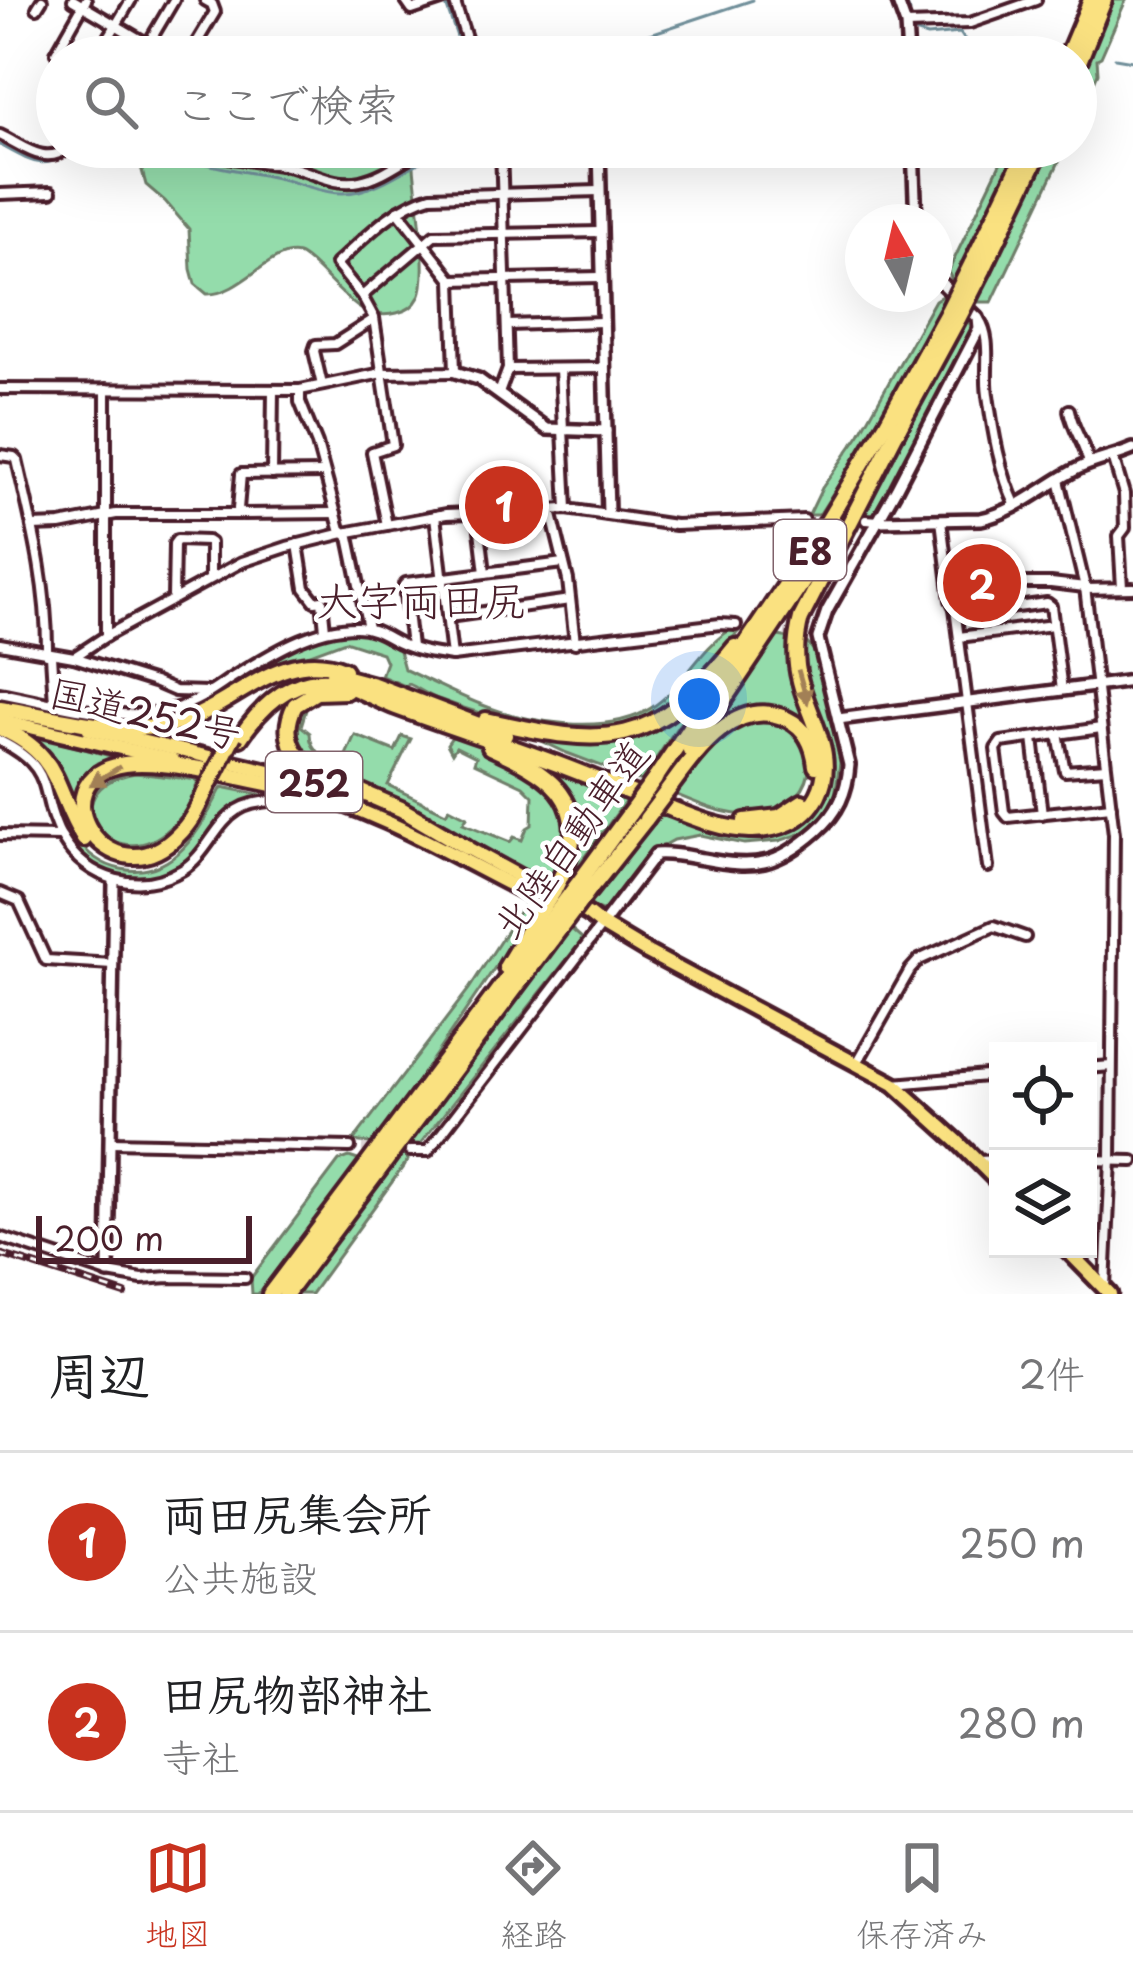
<!DOCTYPE html>
<html lang="ja">
<meta charset="utf-8">
<style>
:root{--surface:#fff;--page:#f6f6f6;--text:#202124;--muted:#757577;--line:#e0e0e0;--accent:#c8321e}
body{margin:0;font-family:"Playpen Sans","Klee One",sans-serif;background:var(--page);color:var(--text)}
.controls{position:absolute;right:36px;bottom:36px;display:grid;overflow:hidden;border-radius:0px;box-shadow:0 12px 48px #0002}
.controls button{width:108px;height:108px;display:grid;place-items:center;padding:0;border:0;border-bottom:3px solid var(--line);background:var(--surface);color:var(--text);font:60px sans-serif}
.compass{position:absolute;left:845px;top:204px;width:108px;height:108px;border-radius:50%;background:var(--surface);box-shadow:0 12px 48px #0002;rotate:352deg}
.scale{position:absolute;left:36px;bottom:30px;width:216px;box-sizing:border-box;padding-left:12px;border:6px solid #4a1f2b;border-top:0;font-size:33px;line-height:42px;white-space:nowrap;color:#4a1f2b;-webkit-text-stroke:9px #fff;paint-order:stroke}
.you{position:absolute;left:699px;top:699px;width:42px;height:42px;margin:-30px;border:9px solid #fff;border-radius:50%;background:#1a73e8;box-shadow:0 0 0 18px #1a73e833}
.badge{display:grid;place-items:center;width:78px;height:78px;border-radius:50%;background:var(--accent);color:#fff;font-size:39px;font-weight:700}
.pin{position:absolute;translate:-50% -50%;border:6px solid #fff;box-shadow:0 3px 12px #0006}
.list{margin:0;padding:0;list-style:none}
h2{display:flex;justify-content:space-between;align-items:center;height:156px;margin:0;padding:0 48px;font-size:51px}
h2 small{font-size:39px;font-weight:400;color:var(--muted)}
.list li{display:grid;grid-template-columns:78px 1fr auto;gap:36px;align-items:center;box-sizing:border-box;height:180px;padding:0 48px;border-top:3px solid var(--line)}
.list b{display:block;font-size:45px;white-space:nowrap}
.list p{margin:0;font-size:39px;white-space:nowrap;color:var(--muted)}
.list em{font-size:39px;font-style:normal;color:var(--muted)}
.icon{flex:none;width:66px;height:66px;fill:none;stroke:currentColor;stroke-width:2;stroke-linecap:round;stroke-linejoin:round}
.map{position:relative;flex:none;width:1133px;height:1294px;overflow:hidden}
.search{position:absolute;background:var(--surface);box-shadow:0 12px 48px #0002;left:36px;right:36px;top:36px;height:132px;display:flex;align-items:center;gap:30px;box-sizing:border-box;padding:0 42px;border-radius:66px;color:var(--muted);font-size:45px}
.sheet{height:516px;background:var(--surface)}
nav{display:flex;justify-content:space-around;align-items:center;box-sizing:border-box;height:168px;border-top:3px solid var(--line);background:var(--surface);font-size:33px;color:var(--muted)}
nav a{display:grid;justify-items:center;gap:6px}
nav .on{color:var(--accent)}
.map>svg:first-child{display:block}
.green{fill:#94dcab;stroke:#6f7e6b;stroke-width:3}
.lines{fill:none;stroke-linecap:round;stroke-linejoin:round}
.stream{stroke:#71909b;stroke-width:3}
.minor-tunnel{stroke:#dbd2d5;stroke-width:8;stroke-dasharray:8 4;stroke-linecap:butt}
.minor-casing{stroke:#4a1f2b;stroke-width:16}
.tertiary-casing{stroke:#4a1f2b;stroke-width:18}
.trunk-casing{stroke:#4a1f2b;stroke-width:21}
.motorway-casing{stroke:#4a1f2b;stroke-width:22}
.minor{stroke:#fff;stroke-width:8}
.tertiary{stroke:#fff;stroke-width:9}
.trunk{stroke:#fae180;stroke-width:12}
.motorway{stroke:#fae180;stroke-width:14}
.rail-casing{stroke:#4a1f2b;stroke-width:8}
.rail{stroke:#fff;stroke-width:3;stroke-dasharray:9;stroke-linecap:butt}
.motorway-bridge-casing{stroke:#4a1f2b;stroke-width:22;stroke-linecap:butt}
.motorway-bridge{stroke:#fae180;stroke-width:14}
.oneway{fill:#a28056}
.labels{text-anchor:middle;dominant-baseline:central;stroke-width:9;stroke-linejoin:round;paint-order:stroke}
.shield{fill:#fff;stroke:#80626b;stroke-width:3}
.shield-label{font-size:36px;font-weight:bold;fill:#4a1f2b}
.street-label{font-size:39px;fill:#4a1f2b;stroke:#fff}
.neighbourhood-label{font-size:42px;fill:#4a1f2b;stroke:#fff}
</style>
<div class="map">
<svg width="1133" height="1294" viewBox="0 0 1133 1294">
<rect width="100%" height="100%" fill="#fff"/>
<filter id="ink" filterUnits="userSpaceOnUse"><feTurbulence type="fractalNoise" baseFrequency=".00833" numOctaves="2"/><feDisplacementMap in="SourceGraphic" scale="24" xChannelSelector="R" yChannelSelector="G"/><feConvolveMatrix kernelMatrix="1 2 1 2 8 2 1 2 1" color-interpolation-filters="sRGB"/></filter>
<g filter="url(#ink)">
<g class="green">
<polygon points="1111,0 1126,0 1101,57 1097,59 1098,73 1076,123 1076,84"/>
<path d="M159,147h239l10,7 6,13c2,29 16,107 5,130 -5,10 -12,14 -22,16 -11,3 -26,2 -36,-4 -17,-9 -51,-52 -63,-55 -26,-7 -57,41 -91,40l-12,-10 -4,-15 -2,-40 -24,-28 -19,-16 -5,-18 6,-11z"/>
<polygon points="1008,147 1021,147 954,283 948,272"/>
<polygon points="1049,147 1066,147 992,302 979,302 977,297"/>
<polygon points="942,296 948,298 881,418 819,515 809,515 822,488 860,434 935,300"/>
<path d="M966,316c10,15 3,22 -4,37l-85,161 -4,3 -13,-2z"/>
<path d="M730,630l8,2c-26,28 -52,66 -87,85 -54,29 -155,4 -210,-17 -13,-4 -21,-11 -32,-16l-4,2 -24,-10 5,-14 -4,-9 -37,-12 -70,26 -65,39 -51,17h-26c27,-8 54,-11 79,-25 41,-23 93,-67 142,-66 15,1 30,9 44,15l6,22c26,12 51,25 76,35 46,19 128,32 171,4 32,-20 48,-59 79,-78z"/>
<path d="M778,636l12,2v22l23,70c-26,-27 -56,-31 -88,-12l3,-10z"/>
<polygon points="807,643 820,657 840,763 835,795 827,810 815,825 800,834 779,841 744,844 700,835 674,840 654,851 604,912 588,906 662,811 783,829 829,782 804,686 801,644"/>
<path d="M704,687l-63,94 -74,-28 -40,-19c84,19 116,16 177,-47z"/>
<path d="M308,703l-7,23 9,7c0,19 15,26 32,31l13,-29 40,16 7,-15 9,3 -23,46 58,28 3,-5 18,9 -4,6 47,19 4,-5 8,3 5,-12 5,-3 1,-29 -10,-10 -49,-23 2,-6 -20,-10 -4,6 -5,-9 5,-7 6,-1c22,11 68,26 84,42 35,31 28,75 6,111l-100,-64 -121,-51 -26,-20 -9,-31 10,-17z"/>
<path d="M767,720c67,16 50,93 -17,95 -27,0 -51,-11 -75,-21 25,-37 45,-70 92,-74z"/>
<path d="M17,731l101,27c-30,3 -39,26 -42,53z"/>
<path d="M549,765l80,32 -66,89c8,-46 28,-79 -15,-113z"/>
<path d="M135,773l63,7c-5,20 -14,36 -29,49 -58,52 -123,-40 -34,-56z"/>
<path d="M51,785c7,17 14,36 24,52 11,16 26,28 46,32 54,11 80,-41 101,-82l45,9c-11,3 -27,5 -36,12 -19,17 -28,43 -49,58 -38,25 -82,17 -110,-19 -13,-17 -16,-41 -21,-62z"/>
<polygon points="525,903 536,907 375,1144 353,1141 469,989"/>
<polygon points="569,927 583,939 420,1144 405,1144 484,1046"/>
<polygon points="400,1153 405,1154 408,1160 311,1294 293,1294"/>
<polygon points="349,1157 361,1161 258,1294 252,1294 251,1278 339,1161"/>
</g>
<g class="lines">
<g class="stream">
<polyline points="905,0 910,12"/>
<polyline points="445,2 464,57"/>
<polyline points="917,33 927,36 960,33 966,42 965,57"/>
<polyline points="581,57 753,0"/>
<polyline points="1115,58 1133,61"/>
<path d="M0,145c35,19 45,27 79,2"/>
<path d="M170,147c33,22 69,22 107,31 27,6 54,20 82,13 33,-8 61,-33 93,-44"/>
</g>
<g class="minor-tunnel">
<polyline points="804,520 866,520"/>
<polyline points="773,630 807,636"/>
<polyline points="350,1147 379,1149"/>
</g>
<g class="minor-casing">
<g id="minor">
<polyline points="73,0 170,57"/>
<polyline points="405,0 412,10 442,0"/>
<polyline points="454,0 472,57"/>
<polyline points="37,8 42,0"/>
<polyline points="906,25 970,23 1036,0"/>
<polyline points="148,44 174,0"/>
<polyline points="58,57 56,53 86,0"/>
<polyline points="97,57 131,0"/>
<polyline points="188,57 215,12 212,4 205,0"/>
<polyline points="233,57 238,49"/>
<path d="M0,135c24,11 45,32 69,12"/>
<path d="M193,147c30,13 62,13 93,19 26,5 48,21 74,15 25,-5 45,-23 68,-34"/>
<polyline points="503,151 599,149"/>
<polyline points="0,194 51,192"/>
<polyline points="452,280 600,277"/>
<polyline points="362,296 434,235 600,232"/>
<path d="M979,319c14,21 5,51 9,76 5,37 12,78 28,111"/>
<polyline points="508,325 602,322"/>
<polyline points="508,369 604,368"/>
<polyline points="560,369 567,509"/>
<polyline points="322,385 314,351 316,345 335,344 374,319"/>
<polyline points="0,389 300,390 382,373 455,372 452,280 398,211"/>
<polyline points="106,389 106,636"/>
<polyline points="300,390 300,402 317,444 340,529 349,537 368,628"/>
<polyline points="499,393 508,369 501,147"/>
<path d="M1069,410c4,21 16,34 20,54"/>
<path d="M0,455l14,2 3,3c15,65 31,127 30,194"/>
<polyline points="1113,457 1124,494 1125,528 1119,536 1122,588"/>
<polyline points="324,473 241,474 238,509 243,514 336,513"/>
<polyline points="272,474 273,390"/>
<polyline points="1059,480 1085,587 1114,834 1111,1160 1105,1287"/>
<polyline points="551,511 568,580 575,643"/>
<polyline points="478,513 485,573"/>
<polyline points="435,516 452,656"/>
<polyline points="866,520 879,521"/>
<polyline points="941,520 951,600 955,608 992,603 1022,583 1051,583 1085,587"/>
<path d="M387,525l-15,-73 21,-7 -19,-127 -12,-22 -26,-32c29,-26 56,-57 95,-68l168,-5"/>
<polyline points="32,526 60,525 116,514 240,514"/>
<polyline points="298,544 305,588 315,601 322,600 325,630"/>
<polyline points="1085,589 1133,588"/>
<polyline points="173,598 174,544 177,540 207,541 210,543 210,578"/>
<polyline points="993,604 1009,608 1047,603 1051,606 1062,690"/>
<polyline points="955,608 988,867"/>
<polyline points="448,617 570,600"/>
<polyline points="959,637 1053,625"/>
<polyline points="0,644 74,657 106,636 242,562 287,547 344,533 446,514 567,509 675,525 804,520"/>
<polyline points="411,647 404,585 406,583 563,563"/>
<polyline points="51,655 54,703"/>
<polyline points="74,657 154,682 175,691 208,692"/>
<path d="M0,693c55,10 117,31 173,16 21,-5 40,-18 57,-30 37,-23 81,-52 126,-52 17,0 29,9 43,16 17,8 35,11 53,13l268,-32 16,1"/>
<polyline points="1101,728 1001,742 996,749 1004,812 1008,817 1111,806"/>
<polyline points="1058,734 1065,771 1106,768"/>
<polyline points="1033,738 1042,814"/>
<path d="M0,741c59,29 37,53 62,97 25,43 78,57 120,32 25,-15 33,-46 56,-60 21,-13 40,-4 61,-19"/>
<polyline points="0,835 61,836"/>
<polyline points="0,893 19,901 46,960 113,964"/>
<polyline points="857,1063 910,970 919,960 994,926 1025,937"/>
<polyline points="1088,1068 1111,1066"/>
<polyline points="894,1084 998,1075"/>
<polyline points="111,1142 350,1147"/>
<polyline points="410,1151 428,1151 602,925"/>
<polyline points="1088,1160 1133,1161"/>
<polyline points="979,1161 998,1160"/>
<polyline points="0,1237 108,1273 142,1279 169,1277 245,1278"/>
</g>
</g>
<g class="tertiary-casing">
<g id="tertiary">
<polyline points="897,0 906,25 908,57"/>
<polyline points="599,147 608,514"/>
<polyline points="913,147 916,222"/>
<polyline points="455,372 478,379 547,429 606,431"/>
<path d="M879,521l102,-2c37,-8 63,-33 96,-50 18,-9 38,-12 56,-20"/>
<polyline points="838,719 1133,681"/>
<path d="M602,925l54,-71c17,-1 30,2 47,5 52,10 74,7 114,-28 21,-18 30,-39 32,-66l-31,-127 9,-27 69,-122 83,-160 -1,-11 -43,-41"/>
<polyline points="108,1273 114,881"/>
</g>
</g>
<g class="trunk-casing">
<g id="trunk">
<polyline points="0,720 172,760"/>
<polyline points="89,729 300,778 354,795"/>
<path d="M291,788c96,24 172,75 260,117"/>
<polyline points="460,844 588,914 602,925 647,952 894,1084 957,1141 998,1182"/>
<polyline points="1066,1249 1110,1294"/>
</g>
</g>
<g class="motorway-casing">
<g id="motorway">
<polyline points="1067,57 1091,0"/>
<polyline points="1076,69 1104,0"/>
<polyline points="971,265 1028,147"/>
<polyline points="983,270 1042,147"/>
<polyline points="896,433 959,317"/>
<polyline points="333,674 374,685 505,735"/>
<path d="M346,691l-30,1 -21,13c-15,29 -3,52 23,68l83,36 65,38"/>
<path d="M0,708c51,8 114,26 165,18 63,-10 111,-83 179,-56"/>
<path d="M486,720c124,28 165,30 249,-73"/>
<path d="M0,728c63,27 53,61 84,111"/>
<path d="M240,738c18,-27 44,-55 79,-57 26,-2 53,17 77,26 57,21 115,39 172,61 31,12 62,25 94,37 28,11 56,24 87,25 28,1 56,-9 69,-35 20,-39 -9,-77 -18,-114 -6,-22 -5,-41 1,-63l98,-191"/>
<path d="M490,747c56,25 100,50 76,119"/>
<polyline points="690,750 831,540"/>
<polyline points="655,779 818,537 886,424 948,311"/>
<path d="M671,786c25,-34 65,-91 116,-67 19,9 27,26 29,47"/>
<path d="M207,788c-8,17 -15,34 -29,47 -69,70 -146,-56 -53,-71 44,-6 129,17 175,26"/>
<polyline points="745,821 779,817 802,802"/>
<polyline points="583,877 630,813"/>
<polyline points="589,891 646,819"/>
<polyline points="506,967 530,927"/>
<polyline points="270,1294 541,933"/>
<polyline points="286,1294 552,939"/>
</g>
</g>
<use href="#minor" class="minor"/>
<use href="#tertiary" class="tertiary"/>
<use href="#trunk" class="trunk"/>
<use href="#motorway" class="motorway"/>
<g class="rail-casing">
<polyline id="rail" points="0,1254 125,1294"/>
</g>
<use href="#rail" class="rail"/>
<g class="motorway-bridge-casing">
<g id="motorway-bridge">
<polyline points="948,311 971,265"/>
<polyline points="959,317 983,270"/>
<polyline points="207,788 234,735"/>
<polyline points="630,813 655,779"/>
<polyline points="646,819 671,786"/>
<polyline points="530,927 554,891 566,866"/>
<polyline points="541,933 583,877"/>
<polyline points="552,939 594,883"/>
</g>
</g>
<use href="#motorway-bridge" class="motorway-bridge"/>
</g>
<defs><path id="oneway-solid" d="M-6-.8H1V-3.2L6.5 0L1 3.2V.8H-6Z" transform="scale(3)"/></defs>
<g class="oneway">
<use href="#oneway-solid" transform="translate(803 687) rotate(74)"/>
<use href="#oneway-solid" transform="translate(105 776) rotate(148)"/>
</g>
</g>
<g class="labels">
<g class="shield">
<rect x="774" y="520" width="72" height="60" rx="9"/>
<rect x="266" y="752" width="96" height="60" rx="9"/>
</g>
<g class="shield-label">
<text x="810" y="550">E8</text>
<text x="314" y="782">252</text>
</g>
<g class="street-label">
<text transform="translate(146 711) rotate(13)">国道252号</text>
<text transform="translate(569 838) rotate(-54)">北陸自動車道</text>
</g>
<g class="neighbourhood-label">
<text x="421" y="598">大字両田尻</text>
</g>
</g>
</svg>
<div class="controls">
<button><svg class="icon" aria-label="locate" viewBox="0 0 24 24"><circle cx="12" cy="12" r="6"/><path d="M12 2v4M12 18v4M2 12h4M18 12h4"/></svg></button>
<button><svg class="icon" aria-label="layers" viewBox="0 0 24 24"><path d="M12 4l9 5-9 5-9-5zM3 14l9 5 9-5"/></svg></button>
</div>
<svg class="compass" viewBox="-18 -18 36 36"><path d="M0-13l5 13h-10z" fill="#e53935"/><path d="M0 13l5-13h-10z" fill="#757577"/></svg>
<div class="scale">200 m</div>
<div class="you"></div>
<div class="pin badge" style="left:504px;top:505px">1</div>
<div class="pin badge" style="left:982px;top:583px">2</div>
<div class="search"><svg class="icon" aria-label="search" viewBox="0 0 24 24"><circle cx="10" cy="10" r="6"/><path d="M15 15l6 6"/></svg>ここで検索</div>
</div>
<section class="sheet">
<h2>周辺<small>2件</small></h2>
<ul class="list">
<li><span class="badge">1</span><div><b>両田尻集会所</b><p>公共施設</p></div><em>250 m</em></li>
<li><span class="badge">2</span><div><b>田尻物部神社</b><p>寺社</p></div><em>280 m</em></li>
</ul>
</section>
<nav>
<a class="on"><svg class="icon" aria-label="map" viewBox="0 0 24 24"><path d="M3 6l6-2 6 2 6-2v14l-6 2-6-2-6 2zM9 4v14M15 6v14"/></svg>地図</a>
<a><svg class="icon" aria-label="directions" viewBox="0 0 24 24"><path d="M12 3l9 9-9 9-9-9zM9 14v-3h6M13 9l2 2-2 2"/></svg>経路</a>
<a><svg class="icon" aria-label="saved" viewBox="0 0 24 24"><path d="M7 4h10v16l-5-4-5 4z"/></svg>保存済み</a>
</nav>
